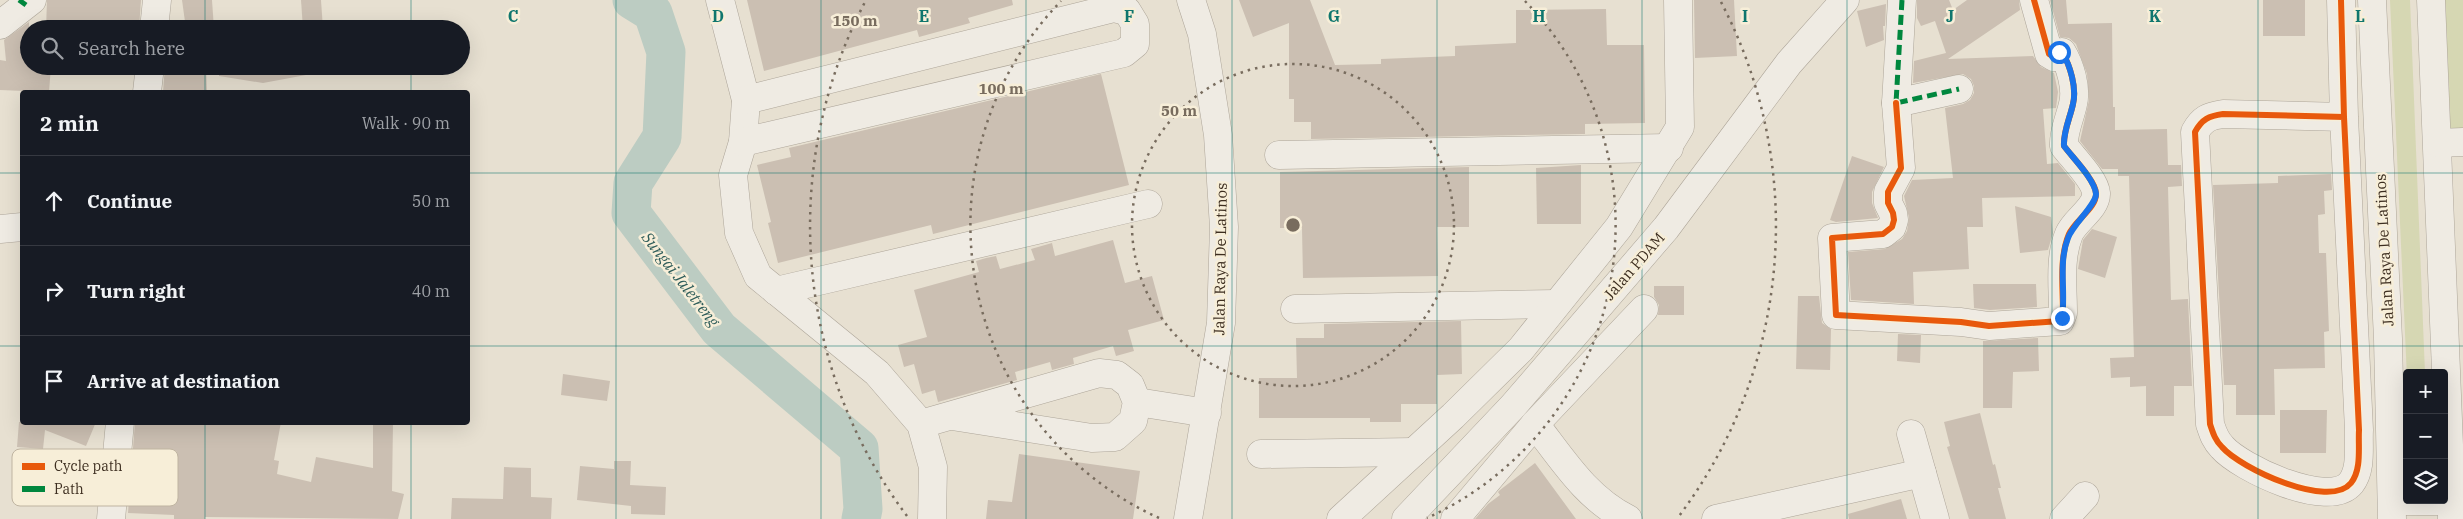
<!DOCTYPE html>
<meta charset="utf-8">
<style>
:root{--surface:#171b24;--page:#242831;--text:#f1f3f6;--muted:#9ea1a6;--line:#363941}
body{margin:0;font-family:"IBM Plex Serif",serif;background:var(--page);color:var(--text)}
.controls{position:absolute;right:15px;bottom:15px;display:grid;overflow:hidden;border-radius:5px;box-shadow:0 5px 20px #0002}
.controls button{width:45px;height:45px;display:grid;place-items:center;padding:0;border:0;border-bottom:1px solid var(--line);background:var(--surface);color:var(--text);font:25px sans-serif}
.stop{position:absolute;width:15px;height:15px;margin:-11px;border:4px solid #1a73e8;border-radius:50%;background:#fff}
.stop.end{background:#1a73e8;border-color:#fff;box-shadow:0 1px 5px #0008}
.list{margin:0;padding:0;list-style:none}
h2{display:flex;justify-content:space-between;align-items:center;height:65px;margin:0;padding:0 20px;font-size:21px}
h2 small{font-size:16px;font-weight:400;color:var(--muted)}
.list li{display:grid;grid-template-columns:32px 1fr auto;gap:15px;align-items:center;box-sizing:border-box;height:90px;padding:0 20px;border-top:1px solid var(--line)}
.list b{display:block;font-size:19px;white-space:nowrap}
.list em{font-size:16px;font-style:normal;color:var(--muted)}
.icon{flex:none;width:28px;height:28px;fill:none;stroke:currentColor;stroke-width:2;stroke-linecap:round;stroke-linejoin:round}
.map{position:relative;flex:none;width:2463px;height:519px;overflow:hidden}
.search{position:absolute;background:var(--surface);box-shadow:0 5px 20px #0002;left:20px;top:20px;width:450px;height:55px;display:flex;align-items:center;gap:12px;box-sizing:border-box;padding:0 18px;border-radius:28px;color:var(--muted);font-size:19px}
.panel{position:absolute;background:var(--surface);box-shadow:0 5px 20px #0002;left:20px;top:90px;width:450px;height:335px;border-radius:5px}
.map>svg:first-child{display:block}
.green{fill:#d6d7b3}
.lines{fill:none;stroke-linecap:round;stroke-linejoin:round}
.river{stroke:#bcccc2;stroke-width:39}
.building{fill:#cbbfb2}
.minor-casing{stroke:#ada599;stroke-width:29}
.minor{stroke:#efebe3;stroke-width:28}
.quiet{stroke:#00873e;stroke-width:5;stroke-dasharray:10 5;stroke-linecap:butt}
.cycleway-casing{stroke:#f7eed8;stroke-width:9}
.cycleway{stroke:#e8590c;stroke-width:6}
.route{stroke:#1a73e8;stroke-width:6}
.grid{fill:none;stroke:#0f766e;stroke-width:1;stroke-opacity:0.55}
.ring{fill:none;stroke:#786c5e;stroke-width:2.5;stroke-dasharray:2.5 5}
.labels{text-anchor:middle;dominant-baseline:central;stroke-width:5;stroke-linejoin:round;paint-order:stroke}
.street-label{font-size:15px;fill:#3d2e20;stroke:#f7eed8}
.water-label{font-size:16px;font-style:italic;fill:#2f5d5a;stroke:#f7eed8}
.key{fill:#f7eed8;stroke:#bfb4a1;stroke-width:1}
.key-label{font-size:14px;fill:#3d2e20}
.grid-label{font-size:16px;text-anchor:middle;font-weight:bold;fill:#0f766e;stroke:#f7eed8;stroke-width:5;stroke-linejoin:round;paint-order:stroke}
.centre{fill:#786c5e;stroke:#f7eed8;stroke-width:2.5}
.ring-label{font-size:15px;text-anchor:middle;font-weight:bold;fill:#786c5e;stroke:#f7eed8;stroke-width:5;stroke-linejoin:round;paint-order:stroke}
</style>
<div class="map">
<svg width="2463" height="519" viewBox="0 0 2463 519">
<rect width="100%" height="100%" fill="#e7e0d1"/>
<g class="green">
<polygon points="2390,0 2410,0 2425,373 2407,373 2407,378"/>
<polygon points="2439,0 2463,0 2463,130 2448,128"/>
</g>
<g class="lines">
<polyline class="river" points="632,0 653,13 666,52 662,137 633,183 631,213 719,329 859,448 863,509 861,519"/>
</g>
<g class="building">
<polygon points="47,0 141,0 139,29 46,29"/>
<polygon points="182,0 212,0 214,29 186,29"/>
<polygon points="301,0 321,0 323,29 303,29"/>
<polygon points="747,0 1012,0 1013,5 968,18 970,23 919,37 917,30 764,71"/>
<polygon points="1239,0 1310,0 1335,65 1381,64 1381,59 1455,56 1455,46 1516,43 1516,10 1606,9 1607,45 1644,45 1645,123 1585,124 1585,134 1311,139 1311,122 1294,122 1294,99 1289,99 1289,23 1253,37"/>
<polygon points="1694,0 1734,0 1737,56 1695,58"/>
<polygon points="1917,0 1949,0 1953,10 1967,0 2019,0 2020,10 1948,59 2033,56 2041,67 2054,73 2058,92 2056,108 2043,109 2047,164 2058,163 2075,184 2075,196 1982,198 1983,227 1967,227 1969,269 1913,272 1914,304 1851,300 1848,252 1885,249 1902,239 1907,231 1909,218 1904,196 1912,180 1953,178 1945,108 1963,104 1970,100 1974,93 1974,86 1971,79 1963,74 1913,83 1914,61 1946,53 1935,21 1921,26 1917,18"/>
<polygon points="2050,0 2066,0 2068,24 2112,23 2113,107 2115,107 2115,130 2167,129 2168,165 2181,165 2182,186 2168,187 2171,300 2188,299 2192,386 2174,386 2174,416 2146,416 2146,386 2130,387 2130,377 2111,378 2110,358 2134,357 2129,176 2118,176 2118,169 2102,169 2080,141 2089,100 2087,74 2076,44 2069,38 2060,37"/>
<rect x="2263" y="0" width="42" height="36"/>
<polygon points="1886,4 1885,26 1883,26 1884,40 1866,47 1857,11"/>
<polygon points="29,22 29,66 51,66 49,92 0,90 0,60 6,61 4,40"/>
<polygon points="165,66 206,66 207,92 163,92"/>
<polygon points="219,66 305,66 306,75 263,83 219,76"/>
<polygon points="1101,74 1129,185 933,234 931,225 778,263 768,223 771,222 757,165 791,157 789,148"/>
<polygon points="1852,156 1884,167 1872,192 1872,203 1878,218 1836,222 1830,220"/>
<polygon points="1581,165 1581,224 1537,224 1536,168"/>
<polygon points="1469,167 1469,227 1437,227 1438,276 1303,278 1302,228 1280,228 1280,172"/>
<polygon points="2331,174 2332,190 2324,191 2325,214 2318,215 2319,253 2326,253 2329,331 2324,332 2325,368 2274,369 2275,415 2236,415 2236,385 2224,385 2213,185 2278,183 2278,176"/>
<polygon points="2015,206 2051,217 2053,233 2048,250 2020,253"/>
<polygon points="2092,229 2117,237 2105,278 2078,269 2083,240"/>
<polygon points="1113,240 1125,283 1152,276 1164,320 1128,330 1134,351 1116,356 1113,346 1073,358 1074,364 1052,370 1050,362 1015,372 1017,380 938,402 935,390 922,394 914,364 904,367 898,345 927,337 914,290 979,272 976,261 986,258 996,256 1000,269 1035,260 1031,249 1052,243 1055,256"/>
<polygon points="1973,284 2036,284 2037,307 1990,310 1974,308"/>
<polygon points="1654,286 1684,286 1684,315 1658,315 1659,305 1654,297"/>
<polygon points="1798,296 1819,296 1822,323 1831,329 1830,370 1796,369"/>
<polygon points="1461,321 1462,374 1437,375 1437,404 1401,404 1401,422 1370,422 1370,418 1259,418 1259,378 1297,378 1296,338 1324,338 1324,324"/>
<polygon points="1898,334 1921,335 1920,363 1897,361"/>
<polygon points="2038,338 2039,371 2013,372 2012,408 1983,408 1983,341"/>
<polygon points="563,374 610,381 607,401 561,395"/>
<polygon points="2280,410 2327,410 2326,453 2280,453"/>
<polygon points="1980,413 1993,465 1995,464 2001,488 1998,488 2006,519 1969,519 1947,447 1950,446 1944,422"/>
<polygon points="19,422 96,422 86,446 45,430 43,449 17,447"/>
<polygon points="135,422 281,422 274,460 279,461 277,474 311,482 316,457 373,468 373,422 393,422 392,491 404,494 398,519 205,517 205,519 174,519 174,515 128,513"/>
<polygon points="1019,454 1140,471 1133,519 986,519 988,500 1012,502"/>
<polygon points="614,461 631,461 630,485 666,487 665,515 631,514 631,506 577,500 580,466 614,469"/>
<polygon points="1535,463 1576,519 1475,519 1488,504 1500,495 1498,492 1500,490"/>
<polygon points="504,467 531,468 531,497 552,498 551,519 451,519 452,498 503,499"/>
<polygon points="1901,499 1907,519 1849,519 1848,514"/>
</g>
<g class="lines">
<g class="minor-casing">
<g id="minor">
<polyline points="720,0 746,100 743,142 733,175 739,233 758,276 877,373 921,424 933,467 932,519"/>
<polyline points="1902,0 1896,103 1959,89"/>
<path d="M2341,0l3,117 15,313c-1,17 3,39 -8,53 -22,27 -111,-15 -129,-36 -7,-7 -9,-14 -12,-23l-15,-292c7,-13 14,-16 28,-18l121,3"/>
<polyline points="2372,0 2388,339 2392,519"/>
<polyline points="2431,0 2452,519"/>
<polyline points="0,25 32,0"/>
<polyline points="154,29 157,0"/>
<polyline points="147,92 150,66"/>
<path d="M1896,103l5,65 -13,24v11l5,10 1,7 -2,7 -9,7 -51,4 4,77 125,7 28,4 71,-5 3,-8c0,-26 -4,-55 6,-79 6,-14 28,-26 27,-41 -1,-13 -23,-35 -32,-47 -1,-14 6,-28 9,-42 4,-16 -3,-39 -11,-52l-8,5 -5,-3 -15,-54"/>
<polyline points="743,142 1124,53 1135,44 1135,24 1127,11 1114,8 746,100"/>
<polyline points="2438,143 2463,142"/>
<polyline points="1279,155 1669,148"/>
<polyline points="0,229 22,227"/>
<polyline points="776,291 1148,204"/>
<polyline points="1295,309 1556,304"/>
<polyline points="1137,402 1207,413"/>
<polyline points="921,424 1099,373 1117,375 1130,385 1137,402 1133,421 1115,437 1092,438 952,416"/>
<path d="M1535,424c28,36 51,74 93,95"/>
<polyline points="1911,434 1935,519"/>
<polyline points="1261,454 1414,452"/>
<polyline points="2392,501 2452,501"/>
<polyline points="111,519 120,422"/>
<polyline points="1188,519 1221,323 1224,227 1218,135 1202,34 1191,0"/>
<polyline points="1341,519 1453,416 1521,349 1619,227 1680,127 1678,0"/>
<polyline points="1406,519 1513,406 1666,228 1789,63 1845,0"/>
<polyline points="1455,519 1535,424 1644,309"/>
<polyline points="1716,519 1922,473"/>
<polyline points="2064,519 2085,496"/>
</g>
</g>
<use href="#minor" class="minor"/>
<g class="quiet">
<polyline points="19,0 26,5"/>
<polyline points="1902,0 1896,103 1959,89"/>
</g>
<g class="cycleway-casing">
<g id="cycleway">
<path d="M2341,0l3,117 15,313c-1,17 3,39 -8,53 -22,27 -111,-15 -129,-36 -7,-7 -9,-14 -12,-23l-15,-292c7,-13 14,-16 28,-18l121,3"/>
<path d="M1896,103l5,65 -13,24v11l5,10 1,7 -2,7 -9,7 -51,4 4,77 125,7 28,4 71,-5 3,-8c0,-26 -4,-55 6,-79 6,-14 28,-26 27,-41 -1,-13 -23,-35 -32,-47 -1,-14 6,-28 9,-42 4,-16 -3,-39 -11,-52l-8,5 -5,-3 -15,-54"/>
</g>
</g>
<use href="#cycleway" class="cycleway"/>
</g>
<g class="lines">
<path class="route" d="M2059,52h3c8,13 15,36 11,52 -3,14 -10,28 -9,42 9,12 31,34 32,48 0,11 -23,30 -28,44 -10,25 -2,54 -6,80"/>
</g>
<path class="grid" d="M205,0v29M411,0v29M616,0v519M821,0v519M1026,0v519M1232,0v519M1437,0v519M1642,0v519M1847,0v519M2052,0v519M2258,0v519M205,66v26M411,66v26M0,173h22M468,173h1995M0,346h22M468,346h1995M205,422v97M411,422v97"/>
<g class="ring">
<circle cx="1293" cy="225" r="161"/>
<path d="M1159 518A322 322 0 0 1 1061 1M1525 1A322 322 0 0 1 1427 518"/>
<path d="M907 516A483 483 0 0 1 865 2M1721 2A483 483 0 0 1 1679 516"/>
</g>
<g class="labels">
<g class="street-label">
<text transform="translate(2384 250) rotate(-93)">Jalan Raya De Latinos</text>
<text transform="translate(1220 259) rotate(-89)">Jalan Raya De Latinos</text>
<text transform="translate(1634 266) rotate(-49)">Jalan PDAM</text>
</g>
<g class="water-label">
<text transform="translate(681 279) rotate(52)">Sungai Jaletreng</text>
</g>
</g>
<rect x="12" y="449" width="166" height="57" rx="8" class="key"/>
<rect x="22" y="463" width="23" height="7" fill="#e8590c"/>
<rect x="22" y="486" width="23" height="6" fill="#00873e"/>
<g class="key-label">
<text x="54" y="471">Cycle path</text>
<text x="54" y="494">Path</text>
</g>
<g class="grid-label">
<text x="513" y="22">C</text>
<text x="718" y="22">D</text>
<text x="924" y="22">E</text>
<text x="1129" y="22">F</text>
<text x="1334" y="22">G</text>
<text x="1539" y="22">H</text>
<text x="1745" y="22">I</text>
<text x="1950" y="22">J</text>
<text x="2155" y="22">K</text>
<text x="2360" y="22">L</text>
</g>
<circle cx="1293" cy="225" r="8" class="centre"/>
<g class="ring-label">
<text x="855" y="26">150 m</text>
<text x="1001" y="94">100 m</text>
<text x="1179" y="116">50 m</text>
</g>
</svg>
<div class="controls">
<button>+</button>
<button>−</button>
<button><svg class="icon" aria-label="layers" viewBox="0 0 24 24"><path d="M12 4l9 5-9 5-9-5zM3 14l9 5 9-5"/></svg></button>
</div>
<div class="stop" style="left:2059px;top:52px"></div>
<div class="stop end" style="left:2062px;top:318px"></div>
<div class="search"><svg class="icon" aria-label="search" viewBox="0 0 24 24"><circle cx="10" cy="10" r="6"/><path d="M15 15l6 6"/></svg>Search here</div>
<section class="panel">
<h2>2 min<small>Walk · 90 m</small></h2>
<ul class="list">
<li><svg class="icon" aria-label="ahead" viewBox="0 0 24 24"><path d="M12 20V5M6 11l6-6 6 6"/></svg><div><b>Continue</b></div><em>50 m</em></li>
<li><svg class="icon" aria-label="right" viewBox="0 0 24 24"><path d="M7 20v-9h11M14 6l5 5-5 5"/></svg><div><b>Turn right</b></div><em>40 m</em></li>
<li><svg class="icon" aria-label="arrive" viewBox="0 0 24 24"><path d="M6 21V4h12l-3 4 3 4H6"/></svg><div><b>Arrive at destination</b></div></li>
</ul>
</section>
</div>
